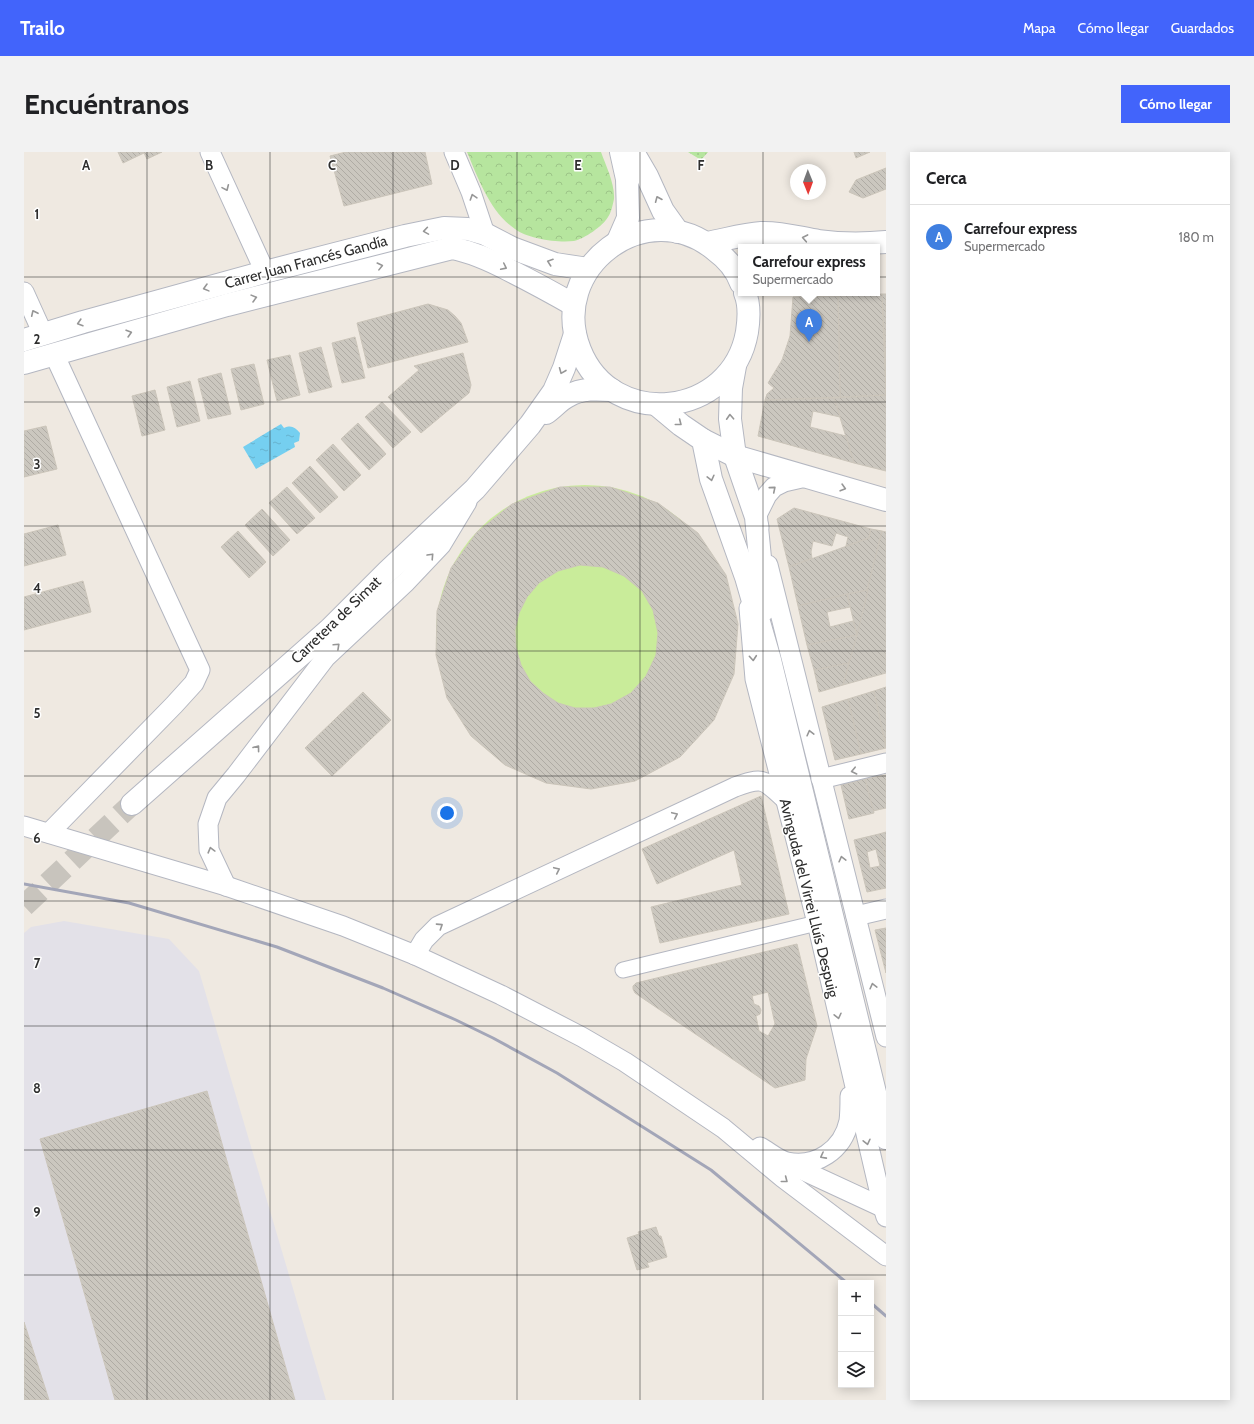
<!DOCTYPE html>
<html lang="es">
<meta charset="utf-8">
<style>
:root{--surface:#fff;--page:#f2f2f2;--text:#202124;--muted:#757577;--line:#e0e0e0;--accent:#4264fb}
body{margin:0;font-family:Cabin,sans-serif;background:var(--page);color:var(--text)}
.controls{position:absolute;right:12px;bottom:12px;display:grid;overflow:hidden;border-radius:0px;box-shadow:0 2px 10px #0003}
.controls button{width:36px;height:36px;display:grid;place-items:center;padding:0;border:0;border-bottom:1px solid var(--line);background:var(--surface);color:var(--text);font:20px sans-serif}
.compass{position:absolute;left:766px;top:12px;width:36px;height:36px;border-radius:50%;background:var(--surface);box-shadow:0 2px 10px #0003;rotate:179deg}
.you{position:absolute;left:423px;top:661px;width:14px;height:14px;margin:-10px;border:3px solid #fff;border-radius:50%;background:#1a73e8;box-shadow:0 0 0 6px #1a73e833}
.badge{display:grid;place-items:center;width:26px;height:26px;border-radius:50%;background:var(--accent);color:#fff;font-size:13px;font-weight:700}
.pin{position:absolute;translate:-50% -33px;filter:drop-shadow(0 1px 2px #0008)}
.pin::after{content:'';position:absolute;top:21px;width:14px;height:12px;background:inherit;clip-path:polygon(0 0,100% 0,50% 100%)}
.popup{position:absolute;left:714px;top:92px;width:142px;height:52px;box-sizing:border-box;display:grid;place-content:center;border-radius:0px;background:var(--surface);filter:drop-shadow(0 1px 3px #0005);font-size:13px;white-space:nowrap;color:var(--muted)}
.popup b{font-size:15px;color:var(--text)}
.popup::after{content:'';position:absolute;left:50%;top:100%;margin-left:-8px;border:8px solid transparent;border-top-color:var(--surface)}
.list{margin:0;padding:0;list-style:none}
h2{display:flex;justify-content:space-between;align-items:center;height:52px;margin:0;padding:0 16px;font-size:17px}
h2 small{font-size:13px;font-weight:400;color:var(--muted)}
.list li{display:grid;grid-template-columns:26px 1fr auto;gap:12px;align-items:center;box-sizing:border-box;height:64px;padding:0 16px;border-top:1px solid var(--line)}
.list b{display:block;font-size:15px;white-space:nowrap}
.list p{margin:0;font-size:13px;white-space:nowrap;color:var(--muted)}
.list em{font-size:13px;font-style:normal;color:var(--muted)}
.icon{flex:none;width:22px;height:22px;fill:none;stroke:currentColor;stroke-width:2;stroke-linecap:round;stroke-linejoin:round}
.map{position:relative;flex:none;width:862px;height:1248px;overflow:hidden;border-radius:0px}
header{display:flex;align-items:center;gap:24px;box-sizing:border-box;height:56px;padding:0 20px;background:var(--accent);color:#fff}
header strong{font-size:19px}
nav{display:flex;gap:22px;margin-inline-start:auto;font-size:14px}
.intro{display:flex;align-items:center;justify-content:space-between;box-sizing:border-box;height:96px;padding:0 24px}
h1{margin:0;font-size:28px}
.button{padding:10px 18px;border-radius:0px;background:var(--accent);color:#fff;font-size:14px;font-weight:700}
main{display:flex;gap:24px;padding:0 24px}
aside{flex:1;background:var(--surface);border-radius:0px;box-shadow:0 2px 10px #0003}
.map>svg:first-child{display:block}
.industrial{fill:#e3e1e8}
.park{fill:url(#park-crowns)}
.garden{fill:url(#garden-dots)}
.pitch{fill:#c9ec9a}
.water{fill:url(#water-ripples)}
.building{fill:url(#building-back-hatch);stroke:#cbc5ba;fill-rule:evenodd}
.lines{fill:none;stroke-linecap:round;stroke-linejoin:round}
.tertiary-tunnel{stroke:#c8c4bd;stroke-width:22;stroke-dasharray:22 11;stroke-linecap:butt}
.pedestrian-casing{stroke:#b4b7c1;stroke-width:17}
.minor-casing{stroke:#b4b7c1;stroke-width:21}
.tertiary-casing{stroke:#b4b7c1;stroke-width:24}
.secondary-casing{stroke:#b4b7c1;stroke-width:24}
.pedestrian{stroke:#fff;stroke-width:15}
.minor{stroke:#fff;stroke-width:19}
.tertiary{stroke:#fff;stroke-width:22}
.secondary{stroke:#fff;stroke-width:22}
.rail{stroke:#a3a6b8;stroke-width:3}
.oneway{stroke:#969696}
.grid{fill:none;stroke:#2e2e2e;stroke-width:1;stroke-opacity:0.55}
.labels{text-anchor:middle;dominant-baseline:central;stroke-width:3;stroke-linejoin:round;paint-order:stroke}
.street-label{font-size:15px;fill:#2e2e2e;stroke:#fff}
.grid-label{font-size:13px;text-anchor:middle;font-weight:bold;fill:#2e2e2e;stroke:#fff;stroke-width:3;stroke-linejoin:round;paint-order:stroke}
</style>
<header>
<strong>Trailo</strong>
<nav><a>Mapa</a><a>Cómo llegar</a><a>Guardados</a></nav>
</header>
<div class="intro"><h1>Encuéntranos</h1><a class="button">Cómo llegar</a></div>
<main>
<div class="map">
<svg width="862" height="1248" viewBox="0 0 862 1248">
<defs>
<pattern id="park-crowns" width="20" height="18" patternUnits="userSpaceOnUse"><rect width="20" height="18" fill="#b6e59e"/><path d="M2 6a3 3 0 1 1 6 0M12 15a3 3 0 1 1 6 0" fill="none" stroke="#9dc588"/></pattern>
<pattern id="garden-dots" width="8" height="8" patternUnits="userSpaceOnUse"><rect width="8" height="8" fill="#b6e59e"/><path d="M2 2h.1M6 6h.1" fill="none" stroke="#9dc588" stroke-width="1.8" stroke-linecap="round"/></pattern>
<pattern id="water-ripples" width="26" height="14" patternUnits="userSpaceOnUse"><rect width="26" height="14" fill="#75cff0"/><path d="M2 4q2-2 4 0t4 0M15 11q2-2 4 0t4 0" fill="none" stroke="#66b2ce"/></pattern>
<pattern id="building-back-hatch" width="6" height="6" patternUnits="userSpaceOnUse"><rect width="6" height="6" fill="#cbc7bf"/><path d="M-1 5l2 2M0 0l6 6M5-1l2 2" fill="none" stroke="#afaba4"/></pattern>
</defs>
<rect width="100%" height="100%" fill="#efe9e1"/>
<polygon class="industrial" points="40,769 145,787 175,819 302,1248 0,1248 0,781 7,775"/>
<path class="park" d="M443,0h134c5,14 14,32 13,47 -1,5 -3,14 -6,18 -5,9 -24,22 -34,24 -16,2 -46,-2 -59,-12 -25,-17 -37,-51 -48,-77z"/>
<polygon class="garden" points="664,0 684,0 677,8"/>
<circle class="pitch" cx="561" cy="482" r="149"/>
<path class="water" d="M257,272l3,4c7,-3 11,-1 16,5l-1,8 -5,2 1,4 -39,22 -13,-22z"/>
<g class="building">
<polygon points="94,0 138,0 123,7 120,1 99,11"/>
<polygon points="322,0 401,0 408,32 320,54 306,4"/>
<polygon points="830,0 846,0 832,6"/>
<polygon points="862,16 862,37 839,46 825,40 832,28"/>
<polygon points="858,142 862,142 862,202 861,202"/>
<polygon points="858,142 862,243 816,245 814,144"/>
<polygon points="814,144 816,245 741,248 743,242 750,236 744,231 758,208 766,184 769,145"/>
<polygon points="404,152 424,158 431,164 437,171 444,190 344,216 333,171"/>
<polygon points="331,185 341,226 318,231 308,191"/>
<polygon points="297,195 308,235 285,241 275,201"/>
<polygon points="439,201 447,233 445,241 397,281 364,245 395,218 390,214"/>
<polygon points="861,202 862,202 862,243"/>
<polygon points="266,203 276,243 253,249 243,208"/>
<polygon points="230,212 240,252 217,258 207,217"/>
<polygon points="197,221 207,262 184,267 174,227"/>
<polygon points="166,229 176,269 153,275 143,235"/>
<polygon points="131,238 141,278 118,284 108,244"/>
<polygon points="862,243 862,319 830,311 810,246"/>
<polygon points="810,246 816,265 789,259 786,275 822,284 830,311 734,284 741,248"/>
<polygon points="358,250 387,280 369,296 341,265"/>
<polygon points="334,271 362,302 345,318 317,287"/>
<polygon points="22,274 33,317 0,325 0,279"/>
<polygon points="309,292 337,323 320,339 292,308"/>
<polygon points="286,314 314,345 296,361 268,331"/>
<polygon points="263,335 291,366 273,382 245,351"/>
<path d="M536,335h50l48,16 40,30 28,42 12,49 -4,50 -20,46 -34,37 -45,24 -44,8 -45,-6 -41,-18 -34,-29 -24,-38 -11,-43 1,-44 14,-43 26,-36 35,-28zM556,413l23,2 21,9 18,15 11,19 5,23 -2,22 -10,21 -15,17 -20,11 -17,4h-19l-17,-5 -15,-10 -13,-12 -9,-16 -5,-17 -1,-18 4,-17 8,-16 12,-14 19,-12z"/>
<polygon points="770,356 847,377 845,386 822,394 824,385 812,381 808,394 789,389 787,400 788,406 765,415 753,367"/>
<polygon points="238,357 266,388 249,404 221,373"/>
<polygon points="34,373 42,403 0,414 0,382"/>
<polygon points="847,377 858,379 844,438 774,454 765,415 845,386"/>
<polygon points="214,379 242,410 225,426 197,395"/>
<polygon points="858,379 862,380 862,521 819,533"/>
<polygon points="59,429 67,460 0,478 0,445"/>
<polygon points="844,438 833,483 823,442"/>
<polygon points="823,442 826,455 803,460 806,475 829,469 833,483 783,493 774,454"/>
<polygon points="833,483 825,511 790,518 783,493"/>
<polygon points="825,511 819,533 795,540 790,518"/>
<polygon points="862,535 862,594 850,539"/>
<polygon points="850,539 862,596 837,602 824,547"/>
<polygon points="339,540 367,568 308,624 281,596"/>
<polygon points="824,547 837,602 811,608 798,555"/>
<polygon points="862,623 862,656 849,659 841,627"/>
<polygon points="841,627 850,661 825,667 817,633"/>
<polygon points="737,644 765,762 636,791 627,755 718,733 710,698 633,732 618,697"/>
<polygon points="862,680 862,707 855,682"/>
<path d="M855,682l7,25v29l-19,4 -13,-52zM852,697l4,17 -10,2 -3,-16z"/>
<polygon points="862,776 862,821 851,778"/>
<path d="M773,792l20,82 -11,33 -1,21 -30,8 -140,-95 -2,-4v-3l3,-3zM744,840l7,32 -7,12 -9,-5 -3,-15 4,-2 1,-4 -2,-4 -5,-2 -2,-8z"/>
<polygon points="183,939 271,1248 91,1248 16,987"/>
<polygon points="632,1075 635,1084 637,1084 643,1105 623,1111 625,1115 613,1118 603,1086 615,1082 614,1080"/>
<polygon points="0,1170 25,1248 0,1248"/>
</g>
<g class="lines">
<polyline class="tertiary-tunnel" points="0,754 108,652"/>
<g class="pedestrian-casing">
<polyline id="pedestrian" points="599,818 793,771"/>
</g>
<g class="minor-casing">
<g id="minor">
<polyline points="186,0 241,120"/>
<polyline points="430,0 447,40 461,82"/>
<polyline points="0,140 19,182"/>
<polyline points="735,375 732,365 743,343 750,335 760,330 782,325"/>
<polyline points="744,413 862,885"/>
<polyline points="725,456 731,527 793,771 859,1055 862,1065"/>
<polyline points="797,627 862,611"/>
<polyline points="0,674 202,734 319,774 391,803 477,843 558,885 601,910 699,976 759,1026 862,1104"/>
<polyline points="25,681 150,553 170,531 176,518 30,202"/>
<polyline points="202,734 185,698 184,672 193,646 212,623 302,505 382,430 417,393 443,350"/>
<polyline points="832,764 862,757"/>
<path d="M391,803l9,-15 14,-14 297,-139c30,-11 29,-7 51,13"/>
<path d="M736,995c8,4 18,13 27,15 29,6 56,-12 62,-41 1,-8 1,-17 1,-25"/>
<polyline points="765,1012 862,1057"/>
</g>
</g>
<g class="tertiary-casing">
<g id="tertiary">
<path d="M683,91c17,-3 37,-9 54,-10 20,-1 39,5 58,8 22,3 45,3 67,1"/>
<path d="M522,261c7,-5 14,-13 22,-17 14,-8 29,-7 44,-6"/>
<polyline points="679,288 711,304 862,348"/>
<polyline points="108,652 306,477 363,420 451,337 506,273 530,239 540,216 551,182"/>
</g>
</g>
<g class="secondary-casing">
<g id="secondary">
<polyline points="609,0 623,24 639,59 654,80"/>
<polyline points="594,89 604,66 603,27 597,0"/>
<path d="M717,131c-5,-14 -15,-25 -26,-33 -69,-57 -168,18 -135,100 32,81 152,68 167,-18 2,-13 3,-27 -2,-39"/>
<polyline points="0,188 59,170 241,120 381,84 420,76 444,77 461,82 488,96 531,112 564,117"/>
<path d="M0,211l203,-58 225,-57c21,4 38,12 57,22 22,11 44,23 65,35"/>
<polyline points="711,214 707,236 706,267 711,304 732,365 741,457"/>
<polyline points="633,253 657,273 679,288 687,327 722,425 746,508 862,986"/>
</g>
</g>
<use href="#pedestrian" class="pedestrian"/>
<use href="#minor" class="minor"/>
<use href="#tertiary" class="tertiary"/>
<use href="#secondary" class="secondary"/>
<g class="rail">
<polyline points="0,732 105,751 253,795 359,836 432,868 469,886 533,921 687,1018 823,1131"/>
<polyline points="847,1151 862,1164"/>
</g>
</g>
<defs><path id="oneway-chevron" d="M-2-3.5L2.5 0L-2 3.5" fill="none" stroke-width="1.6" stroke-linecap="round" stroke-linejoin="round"/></defs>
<g class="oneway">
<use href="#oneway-chevron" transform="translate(202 36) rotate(66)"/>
<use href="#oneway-chevron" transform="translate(449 45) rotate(-108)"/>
<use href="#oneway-chevron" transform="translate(634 47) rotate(-113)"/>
<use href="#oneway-chevron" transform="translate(402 79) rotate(171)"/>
<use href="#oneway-chevron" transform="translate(781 86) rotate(-169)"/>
<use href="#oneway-chevron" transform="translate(526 110) rotate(-161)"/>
<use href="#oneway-chevron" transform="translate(356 114) rotate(-14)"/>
<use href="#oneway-chevron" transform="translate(480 115) rotate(26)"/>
<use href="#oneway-chevron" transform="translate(182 136) rotate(165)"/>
<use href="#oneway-chevron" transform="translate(230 146) rotate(-15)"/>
<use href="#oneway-chevron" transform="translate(10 161) rotate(-115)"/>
<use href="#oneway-chevron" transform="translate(56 171) rotate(163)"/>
<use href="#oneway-chevron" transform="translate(105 181) rotate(-16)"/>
<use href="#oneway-chevron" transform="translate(538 219) rotate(112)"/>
<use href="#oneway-chevron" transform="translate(706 265) rotate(-93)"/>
<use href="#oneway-chevron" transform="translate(655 271) rotate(38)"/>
<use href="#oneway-chevron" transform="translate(687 326) rotate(76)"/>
<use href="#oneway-chevron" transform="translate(819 336) rotate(16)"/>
<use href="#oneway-chevron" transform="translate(749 337) rotate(-40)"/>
<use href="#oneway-chevron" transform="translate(407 404) rotate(-47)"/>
<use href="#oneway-chevron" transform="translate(313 494) rotate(-43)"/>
<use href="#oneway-chevron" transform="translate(729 506) rotate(85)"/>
<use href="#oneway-chevron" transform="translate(786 581) rotate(-104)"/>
<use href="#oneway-chevron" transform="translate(233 596) rotate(-53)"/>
<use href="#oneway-chevron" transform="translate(830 619) rotate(167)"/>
<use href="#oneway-chevron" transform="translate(651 663) rotate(-25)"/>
<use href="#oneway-chevron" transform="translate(187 698) rotate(-105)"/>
<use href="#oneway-chevron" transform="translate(818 707) rotate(-104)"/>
<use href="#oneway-chevron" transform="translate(533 718) rotate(-25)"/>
<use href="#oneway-chevron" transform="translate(416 774) rotate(-33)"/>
<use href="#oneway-chevron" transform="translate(849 834) rotate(-104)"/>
<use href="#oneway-chevron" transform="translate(814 864) rotate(77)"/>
<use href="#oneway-chevron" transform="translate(843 990) rotate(77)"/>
<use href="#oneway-chevron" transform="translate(799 1004) rotate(152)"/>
<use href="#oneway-chevron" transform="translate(761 1028) rotate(38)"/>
</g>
<path class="grid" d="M123,0v1248M246,0v1248M369,0v1248M493,0v1248M616,0v1248M739,0v1248M0,125h862M0,250h862M0,374h862M0,499h862M0,624h862M0,749h862M0,874h862M0,998h862M0,1123h862"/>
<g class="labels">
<g class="street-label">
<text transform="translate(282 110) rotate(-15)">Carrer Juan Francés Gandía</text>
<text transform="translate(312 468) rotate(-44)">Carretera de Simat</text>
<text transform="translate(785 746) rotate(76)">Avinguda del Virrei Lluís Despuig</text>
</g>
</g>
<g class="grid-label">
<text x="62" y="18">A</text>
<text x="185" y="18">B</text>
<text x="308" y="18">C</text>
<text x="431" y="18">D</text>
<text x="554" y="18">E</text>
<text x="677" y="18">F</text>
<text x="13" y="67">1</text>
<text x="13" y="192">2</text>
<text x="13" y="317">3</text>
<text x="13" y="441">4</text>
<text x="13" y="566">5</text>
<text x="13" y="691">6</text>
<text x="13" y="816">7</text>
<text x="13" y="941">8</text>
<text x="13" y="1065">9</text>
</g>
</svg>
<div class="controls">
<button>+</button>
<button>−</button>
<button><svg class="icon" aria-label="layers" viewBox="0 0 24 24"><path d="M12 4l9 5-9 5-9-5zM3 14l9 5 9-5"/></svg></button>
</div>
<svg class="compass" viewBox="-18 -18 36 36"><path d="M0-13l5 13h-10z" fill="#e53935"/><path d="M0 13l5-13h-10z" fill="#757577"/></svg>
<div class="you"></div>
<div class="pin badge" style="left:785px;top:190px;background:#3f7fe0">A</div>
<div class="popup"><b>Carrefour express</b>Supermercado</div>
</div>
<aside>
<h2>Cerca<small></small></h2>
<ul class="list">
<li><span class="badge" style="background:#3f7fe0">A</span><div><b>Carrefour express</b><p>Supermercado</p></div><em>180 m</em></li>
</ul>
</aside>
</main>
